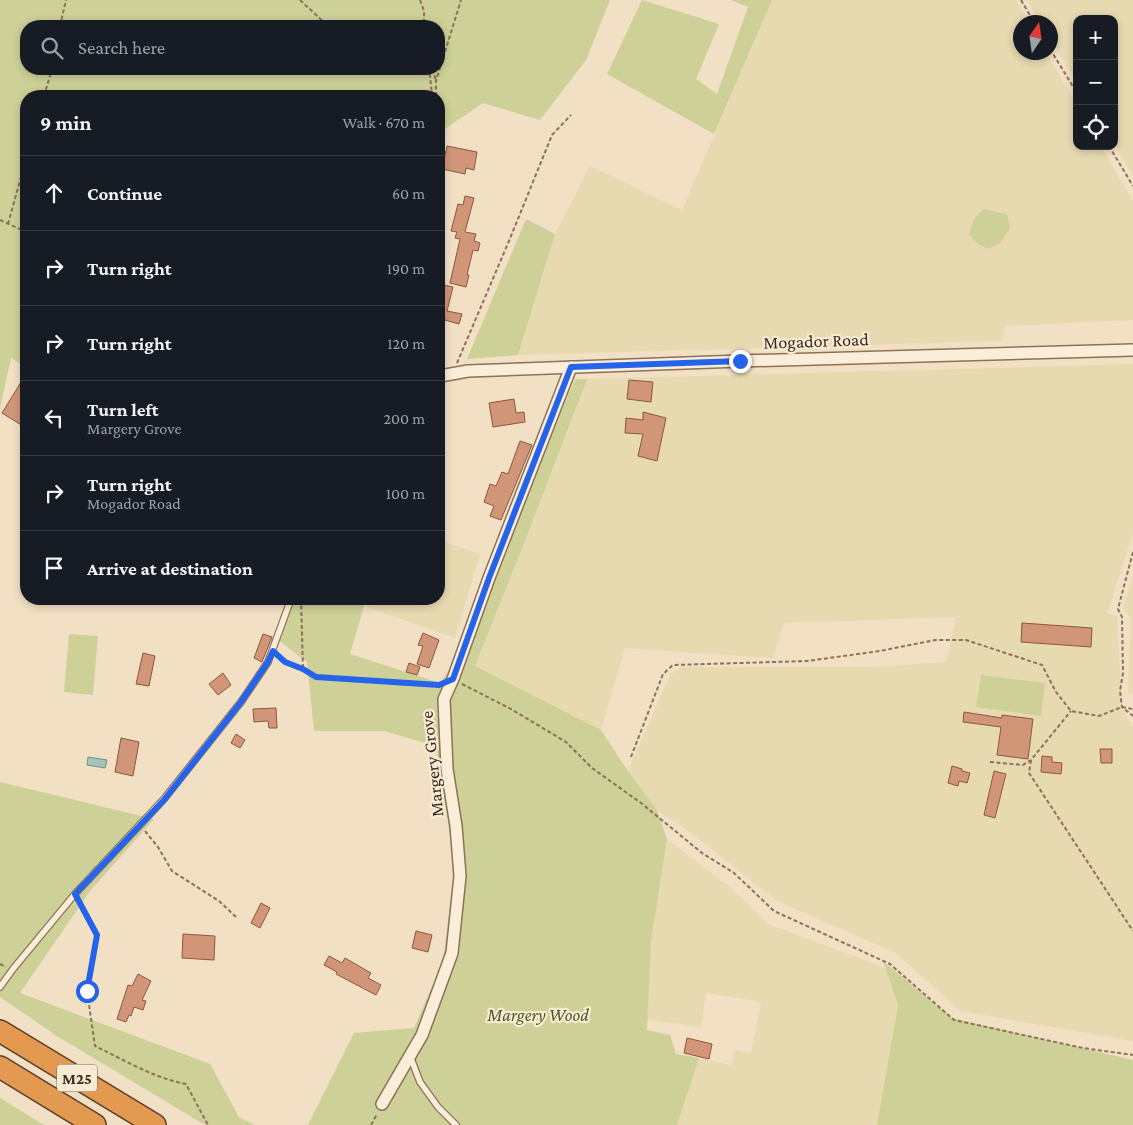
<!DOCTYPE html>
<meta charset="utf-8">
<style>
:root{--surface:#171b24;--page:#242831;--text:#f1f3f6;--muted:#9ea1a6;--line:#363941}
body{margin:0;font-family:"Crimson Pro",serif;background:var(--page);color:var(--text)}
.controls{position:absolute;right:15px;top:15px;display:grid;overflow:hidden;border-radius:10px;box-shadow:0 2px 8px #0003}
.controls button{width:45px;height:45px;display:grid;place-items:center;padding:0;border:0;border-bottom:1px solid var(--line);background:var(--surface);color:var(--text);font:25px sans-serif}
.compass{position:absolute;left:1013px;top:15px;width:45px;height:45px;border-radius:50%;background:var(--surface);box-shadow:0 2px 8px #0003;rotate:13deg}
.stop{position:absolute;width:15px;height:15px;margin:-11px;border:4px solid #2563eb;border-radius:50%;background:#fff}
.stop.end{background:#2563eb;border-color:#fff;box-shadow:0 1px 5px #0008}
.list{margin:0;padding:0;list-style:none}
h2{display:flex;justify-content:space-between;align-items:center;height:65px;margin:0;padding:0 20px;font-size:21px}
h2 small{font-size:16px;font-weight:400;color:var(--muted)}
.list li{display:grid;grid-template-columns:32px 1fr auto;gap:15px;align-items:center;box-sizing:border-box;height:75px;padding:0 20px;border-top:1px solid var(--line)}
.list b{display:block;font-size:19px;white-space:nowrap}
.list p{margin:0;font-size:16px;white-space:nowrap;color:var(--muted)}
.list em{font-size:16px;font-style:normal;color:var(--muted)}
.icon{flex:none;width:28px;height:28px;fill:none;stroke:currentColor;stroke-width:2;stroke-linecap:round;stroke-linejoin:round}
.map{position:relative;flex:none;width:1133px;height:1125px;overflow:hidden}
.search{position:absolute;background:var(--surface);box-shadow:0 2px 8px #0003;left:20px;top:20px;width:425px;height:55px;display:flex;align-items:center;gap:12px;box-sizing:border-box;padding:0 18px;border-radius:20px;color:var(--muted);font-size:19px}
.panel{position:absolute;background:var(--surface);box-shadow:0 2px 8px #0003;left:20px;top:90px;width:425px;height:515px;border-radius:20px}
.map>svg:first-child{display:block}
.farmland{fill:#e7dab1}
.green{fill:#cdd097;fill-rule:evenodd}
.water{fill:#a6c4b9;stroke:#6c9386}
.building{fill:#d19678;stroke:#8d573d}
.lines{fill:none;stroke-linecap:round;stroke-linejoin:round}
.service-casing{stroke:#8d7159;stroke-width:8}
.minor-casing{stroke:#8d7159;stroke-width:14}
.motorway-casing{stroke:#5a3f2d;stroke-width:24}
.path{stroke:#8d7159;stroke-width:2;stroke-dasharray:4 2.5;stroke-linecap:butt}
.service{stroke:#fbeed8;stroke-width:5.5}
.minor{stroke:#fbeed8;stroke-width:11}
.motorway{stroke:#e49950;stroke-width:21}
.route{stroke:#2563eb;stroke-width:6}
.labels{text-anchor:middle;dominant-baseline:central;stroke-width:4.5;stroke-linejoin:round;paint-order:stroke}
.shield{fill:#f8ebd4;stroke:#746455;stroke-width:1}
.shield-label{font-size:16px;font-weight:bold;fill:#3c2a1e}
.street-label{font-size:18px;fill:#3c2a1e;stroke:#f8ebd4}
.park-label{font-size:18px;font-style:italic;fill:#505923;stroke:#f8ebd4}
</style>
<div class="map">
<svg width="1133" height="1125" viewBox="0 0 1133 1125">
<rect width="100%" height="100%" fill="#f1e0c4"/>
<g class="farmland">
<polygon points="772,0 1016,0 1029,22 1020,22 1020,52 1046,53 1077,105 1077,146 1101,146 1133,202 1133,320 1005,326 1002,341 518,355 555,234 590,166 682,210"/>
<polygon points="1027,0 1133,0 1133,176 1114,145 1114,19 1077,19 1077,83 1051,39 1050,22 1040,22"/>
<polygon points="1133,364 1133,533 1107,614 1117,616 1122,707 1133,728 1133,1041 960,1011 896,953 777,901 690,832 657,810 628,771 670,675 681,667 873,667 946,662 956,617 784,623 773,658 625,648 601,730 475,666 525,541 587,379"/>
<polygon points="439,540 480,554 455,638 364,606 366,599 439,599"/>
<polygon points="1133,576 1133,694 1128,693 1130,618 1123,608"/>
<polygon points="667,839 731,888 768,924 886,968 898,1005 877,1125 677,1125 699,1058 731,1065 735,1050 751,1053 761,1002 706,993 701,1027 647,1020 651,941"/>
</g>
<g class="green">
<path d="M0,0h610l-24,60 -46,60 -57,-17 -44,30v-37h-413v271l-15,-9 -11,50zM26,26h413v43h-413z"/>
<polygon points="642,0 719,24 696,79 717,94 748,7 731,0 772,0 714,134 607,74"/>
<polygon points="984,209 1007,214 1010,228 999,244 988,249 978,244 969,234 974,219"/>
<polygon points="526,219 555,234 518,355 467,359"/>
<polygon points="575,379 587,379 525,541 475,666 601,730 628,771 657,810 667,839 651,941 647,1030 670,1035 676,1054 699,1058 677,1125 308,1125 354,1033 414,1028 443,961 455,868 436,746 384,731 314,731 307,662 278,640 293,599 366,599 350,654 440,683 458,657"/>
<polygon points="69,634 98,636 93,695 64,692"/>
<polygon points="981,675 1045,683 1041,716 976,707"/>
<polygon points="0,782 154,819 90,891 20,993 210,1064 239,1117 255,1125 205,1125 57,1036 0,997"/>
<polygon points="883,961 952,1018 1133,1060 1133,1125 877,1125 898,1005"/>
<polygon points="0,1098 44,1125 0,1125"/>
</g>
<polygon class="water" points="88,757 107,760 105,768 87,765"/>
<g class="building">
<polygon points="447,146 477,152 474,170 466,168 465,174 442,169"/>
<polygon points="465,196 474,198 465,232 476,234 474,241 480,243 478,251 473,250 467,275 469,275 466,287 450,283 460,239 455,238 457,232 451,231 458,204 463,205"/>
<polygon points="439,284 453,287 447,311 462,314 459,324 445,320 442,332 439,331"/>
<polygon points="26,374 26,428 2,413"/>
<polygon points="629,380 653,382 651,402 627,399"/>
<polygon points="514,399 516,413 524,412 525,422 493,427 489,403"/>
<polygon points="643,412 666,418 657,461 638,456 643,434 625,433 626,418 643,420"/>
<polygon points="520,441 532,445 501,520 490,516 494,506 484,502 490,484 496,486 502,472 508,474"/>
<polygon points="1022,623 1092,628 1091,647 1021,642"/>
<polygon points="423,633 439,640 429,668 417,664 423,646 418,645"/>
<polygon points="263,634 272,637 262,662 254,658"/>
<polygon points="143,653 155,656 149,686 136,684"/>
<polygon points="409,663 420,667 417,675 406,672"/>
<polygon points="223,673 231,685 218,695 209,684"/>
<polygon points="276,708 277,728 269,728 268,721 254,722 253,709"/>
<polygon points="964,712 1002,718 1002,715 1033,719 1028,759 997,755 1001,727 963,722"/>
<polygon points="236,734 245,740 240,748 231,743"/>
<polygon points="121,738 139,742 133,776 115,772"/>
<polygon points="1100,749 1112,749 1112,763 1101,763"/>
<polygon points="1042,756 1052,757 1052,762 1062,763 1061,774 1041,772"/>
<polygon points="952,766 962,769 962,771 970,773 967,783 959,781 958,786 948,783"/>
<polygon points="994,771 1006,774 995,818 984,815"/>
<polygon points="261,903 270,908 260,928 251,923"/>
<polygon points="416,931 432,935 428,952 412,948"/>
<polygon points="183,934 215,936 214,960 182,958"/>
<polygon points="329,956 342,963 345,958 371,973 368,978 381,985 376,995 336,974 337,972 324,965"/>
<polygon points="138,974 151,981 142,1000 146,1001 143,1010 134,1007 131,1016 129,1015 126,1022 117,1019 128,985 132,986"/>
<polygon points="687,1038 712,1044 709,1059 684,1053"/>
</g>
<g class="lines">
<g class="service-casing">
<g id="service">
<polyline points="0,987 13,969 75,894 164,799 241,702 268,662 291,599"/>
<polyline points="410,1056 420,1082 438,1107 456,1125"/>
</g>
</g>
<g class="minor-casing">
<g id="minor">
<polyline points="439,373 440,376 468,371 740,361 1133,350"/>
<polyline points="382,1104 422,1035 452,953 460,876 456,826 447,769 444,699 453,679 489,578 571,367"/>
</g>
</g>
<g class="motorway-casing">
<g id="motorway">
<polyline points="0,1031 155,1125"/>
<polyline points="0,1067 95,1125"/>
</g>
</g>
<g class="path">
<polyline points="300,0 328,26"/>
<polyline points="420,0 424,11 424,26"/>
<polyline points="1021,0 1034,22"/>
<polyline points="60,26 66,0"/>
<polyline points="1050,49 1077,93"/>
<polyline points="410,69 430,75 432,96"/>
<polyline points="433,69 436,81"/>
<polyline points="44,96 52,69"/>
<polyline points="436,96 436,81 461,0"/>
<polyline points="1109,146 1133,186"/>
<polyline points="0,220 26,232"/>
<polyline points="8,224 26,159"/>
<polyline points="457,363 509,241 552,135 571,115"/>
<polyline points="1133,552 1118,609 1122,617 1123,673 1120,691 1122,707 1133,716"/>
<polyline points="301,599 303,669"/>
<path d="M278,656c11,9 26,13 38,21l121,8"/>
<polyline points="462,684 511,709 566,742 592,768 641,803 702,853 734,873 774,911 890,964 954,1020 1083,1048 1133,1055"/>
<polyline points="631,757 663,674 673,665 807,661 880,651 935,640 966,640 1042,665 1056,692 1071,711 1099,716 1122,707 1133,709"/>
<polyline points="1031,760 1029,773 1133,931"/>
<polyline points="990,762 1023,765 1031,760 1071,711"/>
<polyline points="145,831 158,847 172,871 219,901 236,917"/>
<path d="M79,900l18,35 -10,56 8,55c29,14 59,32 91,38l22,41"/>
<polyline points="0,964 6,967"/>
<polyline points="371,1125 377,1114"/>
</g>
<use href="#service" class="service"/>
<use href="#minor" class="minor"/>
<use href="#motorway" class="motorway"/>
</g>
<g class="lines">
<polyline class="route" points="87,991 97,935 75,894 164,800 241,702 268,662 273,651 285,662 303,669 316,677 439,685 453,679 489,578 571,367 740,361"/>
</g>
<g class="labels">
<rect class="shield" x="57" y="1064.5" width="40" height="27" rx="4"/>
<g class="shield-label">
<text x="77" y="1078">M25</text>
</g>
<g class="street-label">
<text transform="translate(816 341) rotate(-2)">Mogador Road</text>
<text transform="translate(432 764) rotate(-96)">Margery Grove</text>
</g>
<g class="park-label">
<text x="538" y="1015">Margery Wood</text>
</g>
</g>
</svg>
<div class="controls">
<button>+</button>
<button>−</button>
<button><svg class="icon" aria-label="locate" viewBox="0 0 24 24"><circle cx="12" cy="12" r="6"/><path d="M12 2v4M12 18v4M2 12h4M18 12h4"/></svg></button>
</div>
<svg class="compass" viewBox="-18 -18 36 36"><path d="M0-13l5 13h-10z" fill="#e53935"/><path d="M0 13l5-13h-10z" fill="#9ea1a6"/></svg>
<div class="stop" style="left:87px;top:991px"></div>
<div class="stop end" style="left:740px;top:361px"></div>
<div class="search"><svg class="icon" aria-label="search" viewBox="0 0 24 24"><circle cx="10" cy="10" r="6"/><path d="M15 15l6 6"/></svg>Search here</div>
<section class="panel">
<h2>9 min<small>Walk · 670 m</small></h2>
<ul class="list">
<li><svg class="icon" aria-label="ahead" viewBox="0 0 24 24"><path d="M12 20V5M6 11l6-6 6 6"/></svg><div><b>Continue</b></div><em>60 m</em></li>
<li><svg class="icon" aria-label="right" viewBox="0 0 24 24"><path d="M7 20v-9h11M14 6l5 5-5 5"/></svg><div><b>Turn right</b></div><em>190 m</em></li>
<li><svg class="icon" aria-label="right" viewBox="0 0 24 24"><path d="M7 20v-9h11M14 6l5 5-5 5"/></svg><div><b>Turn right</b></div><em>120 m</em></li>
<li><svg class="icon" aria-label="left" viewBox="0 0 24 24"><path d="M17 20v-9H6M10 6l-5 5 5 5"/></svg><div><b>Turn left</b><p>Margery Grove</p></div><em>200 m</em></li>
<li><svg class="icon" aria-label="right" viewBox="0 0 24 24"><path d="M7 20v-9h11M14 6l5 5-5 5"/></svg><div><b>Turn right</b><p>Mogador Road</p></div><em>100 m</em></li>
<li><svg class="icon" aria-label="arrive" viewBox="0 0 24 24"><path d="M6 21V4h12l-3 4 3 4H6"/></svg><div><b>Arrive at destination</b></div></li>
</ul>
</section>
</div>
